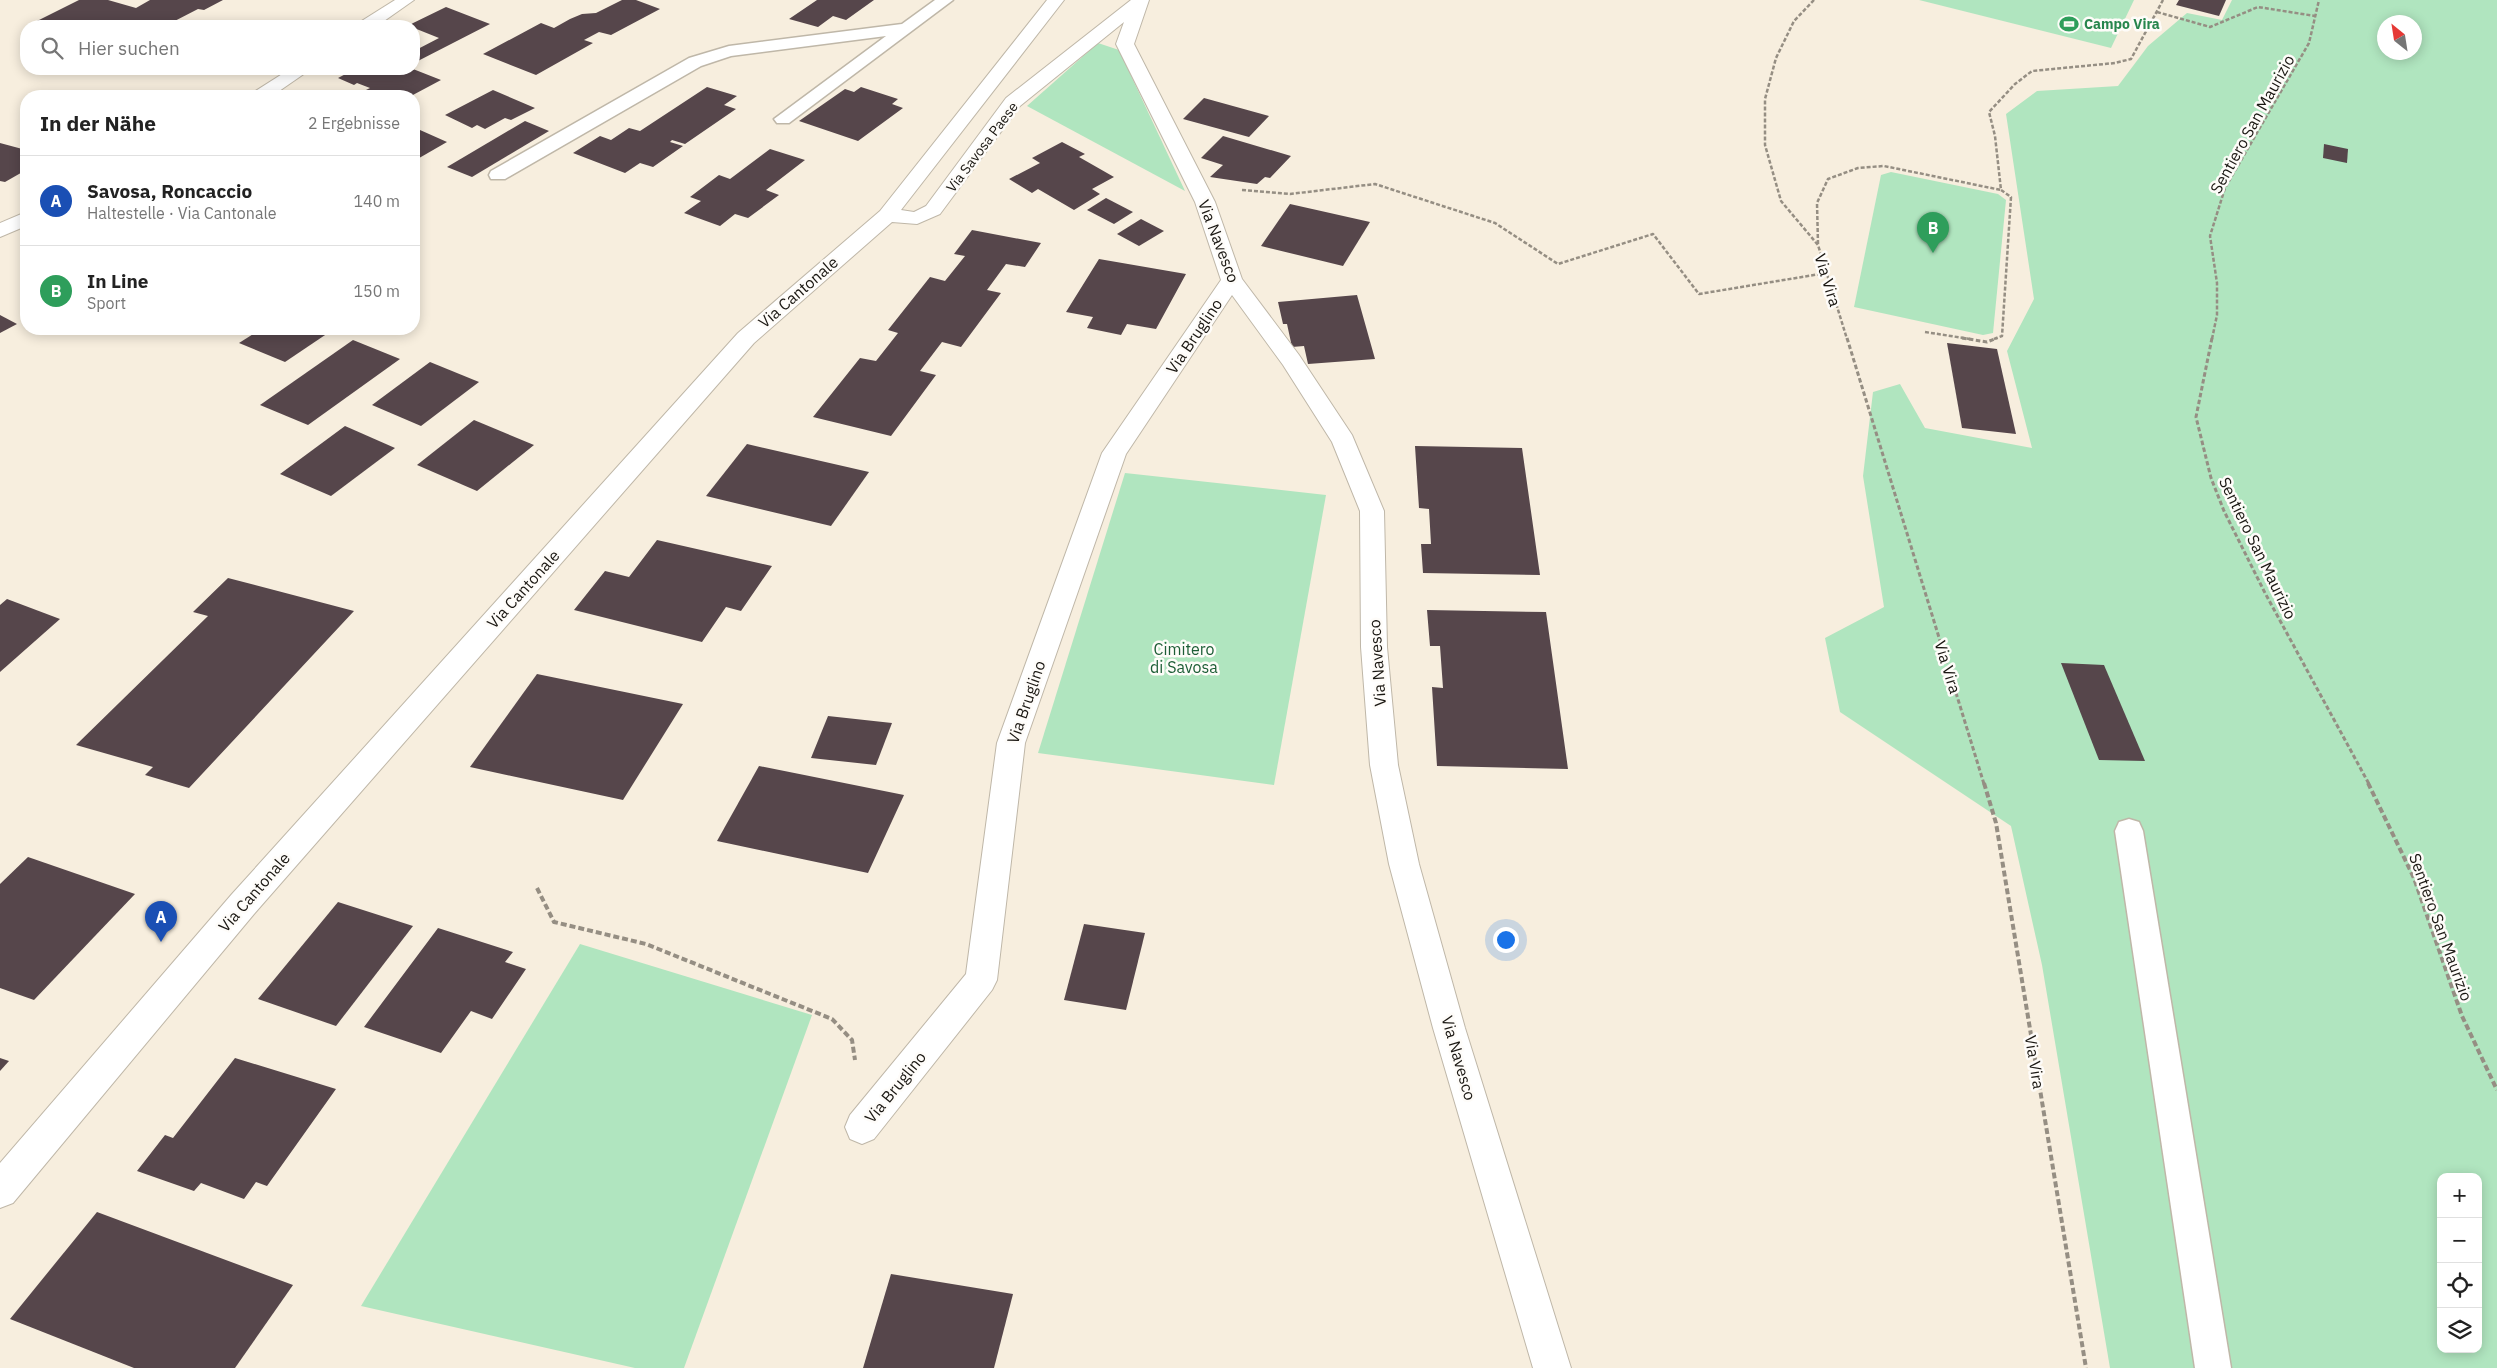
<!DOCTYPE html>
<html lang="de">
<meta charset="utf-8">
<style>
:root{--surface:#fff;--page:#f6f6f6;--text:#222;--muted:#767676;--line:#e0e0e0;--accent:#ea580c}
body{margin:0;font-family:"IBM Plex Sans",sans-serif;background:var(--page);color:var(--text)}
.controls{position:absolute;right:15px;bottom:15px;display:grid;overflow:hidden;border-radius:10px;box-shadow:0 2px 12px #0003}
.controls button{width:45px;height:45px;display:grid;place-items:center;padding:0;border:0;border-bottom:1px solid var(--line);background:var(--surface);color:var(--text);font:25px sans-serif}
.compass{position:absolute;left:2377px;top:15px;width:45px;height:45px;border-radius:50%;background:var(--surface);box-shadow:0 2px 12px #0003;rotate:330deg}
.you{position:absolute;left:1505px;top:939px;width:18px;height:18px;margin:-12px;border:4px solid #fff;border-radius:50%;background:#1a73e8;box-shadow:0 0 0 8px #1a73e833}
.badge{display:grid;place-items:center;width:32px;height:32px;border-radius:50%;background:var(--accent);color:#fff;font-size:16px;font-weight:700}
.pin{position:absolute;translate:-50% -41px;filter:drop-shadow(0 1px 2px #0008)}
.pin::after{content:'';position:absolute;top:26px;width:18px;height:15px;background:inherit;clip-path:polygon(0 0,100% 0,50% 100%)}
.list{margin:0;padding:0;list-style:none}
h2{display:flex;justify-content:space-between;align-items:center;height:65px;margin:0;padding:0 20px;font-size:21px}
h2 small{font-size:16px;font-weight:400;color:var(--muted)}
.list li{display:grid;grid-template-columns:32px 1fr auto;gap:15px;align-items:center;box-sizing:border-box;height:90px;padding:0 20px;border-top:1px solid var(--line)}
.list b{display:block;font-size:19px;white-space:nowrap}
.list p{margin:0;font-size:16px;white-space:nowrap;color:var(--muted)}
.list em{font-size:16px;font-style:normal;color:var(--muted)}
.icon{flex:none;width:28px;height:28px;fill:none;stroke:currentColor;stroke-width:2;stroke-linecap:round;stroke-linejoin:round}
.map{position:relative;flex:none;width:2497px;height:1368px;overflow:hidden}
.search{position:absolute;background:var(--surface);box-shadow:0 2px 12px #0003;left:20px;top:20px;width:400px;height:55px;display:flex;align-items:center;gap:12px;box-sizing:border-box;padding:0 18px;border-radius:20px;color:var(--muted);font-size:19px}
.panel{position:absolute;background:var(--surface);box-shadow:0 2px 12px #0003;left:20px;top:90px;width:400px;height:245px;border-radius:20px}
.map>svg:first-child{display:block}
.green{fill:#b0e5bf;fill-rule:evenodd}
.building{fill:#56464b}
.lines{fill:none;stroke-linecap:round;stroke-linejoin:round}
.service-casing{stroke:#bfb7a8;stroke-width:3}
.minor-casing{stroke:#bfb7a8;stroke-width:2}
.path-far2{stroke:#958e83;stroke-width:2.5;stroke-dasharray:4 2;stroke-linecap:butt}
.path-far1{stroke:#958e83;stroke-width:3;stroke-dasharray:4.5 2.5;stroke-linecap:butt}
.path{stroke:#958e83;stroke-width:4;stroke-dasharray:6 3;stroke-linecap:butt}
.service{fill:#fff;fill-rule:evenodd}
.minor{fill:#fff;fill-rule:evenodd}
.labels{text-anchor:middle;dominant-baseline:central;stroke-width:5;stroke-linejoin:round;paint-order:stroke}
.far-leisure-label{font-size:14px;font-weight:bold;fill:#27864d;stroke:#fefcf9;text-anchor:start}
.far-street-label{font-size:14px;fill:#1a1712;stroke:#fefcf9}
.street-label{font-size:16px;fill:#1a1712;stroke:#fefcf9}
.park-label{font-size:16px;fill:#1d5e36;stroke:#fefcf9}
</style>
<div class="map">
<svg width="2497" height="1368" viewBox="0 0 2497 1368">
<rect width="100%" height="100%" fill="#f7eede"/>
<g class="green">
<polygon points="1919,0 2134,0 2111,48"/>
<path d="M2232,0h265v1368h-387l-68,-403 -31,-139 -171,-114 -15,-74 59,-31 -21,-131 10,-84 27,-8 25,44 107,20 -25,-97 27,-52 -28,-185 31,-23 81,-5 30,-40 39,-33 35,7zM2384,22h30v30h-30zM2441,1177h37v172h-37z"/>
<polygon points="1098,43 1119,50 1185,191 1027,106"/>
<polygon points="1891,172 1998,194 2006,200 1993,333 1983,335 1854,307 1881,175"/>
<polygon points="1125,473 1326,495 1274,785 1038,753"/>
<polygon points="580,944 812,1015 684,1368 635,1368 361,1306"/>
</g>
<g class="building">
<polygon points="79,0 108,0 136,8 150,0 223,0 204,10 198,9 165,26 55,26 37,21"/>
<polygon points="622,0 636,0 660,9 611,35 599,32 584,40 593,43 536,75 483,54 541,23 554,28 570,19 582,14 596,13"/>
<polygon points="817,0 874,0 846,20 833,16 818,27 789,19"/>
<polygon points="2179,0 2226,0 2219,16 2176,5"/>
<polygon points="446,7 490,24 414,63 414,51 439,38 414,28 414,26 407,26"/>
<polygon points="355,69 413,69 441,80 411,96 354,96 370,88 357,83 354,85 338,78"/>
<polygon points="707,87 737,96 724,105 736,109 685,144 672,140 670,142 683,146 653,167 640,163 625,173 573,153 600,136 611,140 629,128 640,131"/>
<polygon points="861,87 898,99 892,104 903,108 858,141 799,121 845,89 854,92"/>
<polygon points="493,90 535,108 511,120 505,118 485,129 477,125 472,128 445,115"/>
<polygon points="1204,98 1269,116 1249,137 1183,119"/>
<polygon points="525,121 549,131 472,177 447,167"/>
<polygon points="420,130 447,142 414,161 414,133"/>
<polygon points="1223,136 1291,156 1270,178 1265,177 1257,184 1210,177 1223,165 1201,158"/>
<polygon points="1062,142 1085,154 1079,157 1114,177 1092,189 1100,194 1074,210 1038,189 1032,193 1009,179 1040,163 1032,158"/>
<polygon points="0,143 26,150 26,170 5,182 0,181"/>
<polygon points="2324,144 2348,149 2347,163 2323,158"/>
<polygon points="770,149 805,160 766,190 779,195 748,218 735,214 720,226 684,213 701,201 690,197 719,175 730,179"/>
<polygon points="1106,198 1133,212 1114,224 1087,210"/>
<polygon points="1290,204 1370,222 1343,266 1261,246"/>
<polygon points="1141,219 1164,231 1139,246 1117,234"/>
<polygon points="972,230 1041,243 1025,267 1006,264 987,290 1001,293 961,347 942,342 920,371 936,375 891,436 813,417 860,358 876,361 898,333 888,330 930,277 945,281 965,256 954,254"/>
<polygon points="1099,259 1186,274 1156,329 1127,324 1121,335 1087,328 1093,317 1066,312"/>
<polygon points="1357,295 1375,359 1308,364 1304,346 1292,347 1287,324 1283,324 1278,302"/>
<polygon points="0,315 17,324 0,333"/>
<polygon points="261,329 334,329 285,362 239,343"/>
<polygon points="353,340 400,359 308,425 260,405"/>
<polygon points="1947,343 1997,349 2016,434 1962,428"/>
<polygon points="430,362 479,382 421,426 372,405"/>
<polygon points="474,420 534,445 477,491 417,465"/>
<polygon points="345,426 395,448 331,496 280,474"/>
<polygon points="747,444 869,472 831,526 706,496"/>
<polygon points="1415,446 1522,448 1540,575 1423,573 1421,544 1431,544 1429,509 1419,508"/>
<polygon points="657,540 772,566 741,611 726,607 702,642 574,610 605,571 629,577"/>
<polygon points="228,578 354,611 189,788 145,775 153,767 76,745 208,616 193,612"/>
<polygon points="7,599 60,619 0,672 0,605"/>
<polygon points="1427,610 1546,612 1568,769 1437,766 1432,687 1443,688 1440,646 1430,646"/>
<polygon points="2061,663 2104,665 2145,761 2099,760"/>
<polygon points="537,674 683,704 623,800 470,767"/>
<polygon points="828,716 892,723 876,765 811,758"/>
<polygon points="759,766 904,795 868,873 717,841"/>
<polygon points="28,857 135,894 34,1000 0,988 0,884"/>
<polygon points="338,902 413,926 336,1026 258,999"/>
<polygon points="1084,924 1145,933 1126,1010 1064,1000"/>
<polygon points="438,928 513,952 505,962 526,969 492,1019 471,1011 441,1053 364,1027"/>
<polygon points="0,1058 9,1061 0,1071"/>
<polygon points="235,1058 336,1089 267,1186 256,1182 244,1199 201,1183 194,1191 137,1171 165,1135 173,1138"/>
<polygon points="97,1212 293,1285 235,1368 134,1368 10,1319"/>
<polygon points="891,1274 1013,1294 994,1368 863,1368"/>
</g>
<g class="lines">
<g class="service-casing">
<g id="service">
<polygon points="935,0 953,0 789,123 777,123 774,119 886,36 731,56 701,66 505,179 491,179 489,175 491,171 689,58 729,46 902,24"/>
<polygon points="2129,819 2139,822 2143,831 2231,1368 2195,1368 2115,831 2119,822"/>
</g>
</g>
<g class="minor-casing">
<g id="minor">
<polygon points="395,0 414,0 377,26 358,26 360,22"/>
<polygon points="1047,0 1064,0 901,210 914,212 926,206 1006,98 1131,0 1149,0 1134,44 1215,202 1242,279 1299,355 1352,435 1384,511 1387,647 1398,765 1419,864 1465,1028 1571,1368 1533,1368 1433,1028 1389,864 1370,765 1361,647 1360,511 1332,442 1283,365 1232,295 1126,454 1025,743 997,980 992,990 874,1139 862,1144 850,1139 845,1127 850,1115 966,974 997,743 1102,453 1221,280 1195,202 1116,44 1124,22 1020,106 940,214 917,224 892,222 754,343 254,914 13,1203 0,1208 0,1163 232,894 738,333 880,211"/>
<polygon points="290,69 311,69 272,96 251,96 254,92"/>
<polygon points="26,212 26,226 0,237 0,223"/>
</g>
</g>
<g class="path-far2">
<polyline points="1814,0 1794,21 1776,58 1765,99 1765,145 1781,201 1818,245 1847,339"/>
<polyline points="2157,12 2210,27 2258,7 2315,16"/>
<polyline points="1242,190 1290,194 1375,184 1495,223 1558,264 1653,234 1699,294 1826,273"/>
<polyline points="1818,244 1817,203 1828,179 1858,168 1884,166 2001,190"/>
<polyline points="1925,332 1970,339"/>
<polyline points="1994,339 2002,336 2011,197 2001,190 1995,136 1989,112 2015,84 2032,71 2115,63 2131,59 2163,0"/>
<polyline points="2212,339 2217,315 2217,283 2210,236 2225,188 2309,43 2319,0"/>
</g>
<g class="path-far1">
<polyline points="1847,338 1984,784"/>
<polyline points="1962,338 1987,342 1997,338"/>
<polyline points="2212,338 2196,417 2211,478 2224,511 2265,593 2369,784"/>
</g>
<g class="path">
<polyline points="1984,783 1996,823 2086,1368"/>
<polyline points="2368,783 2414,878 2462,1016 2497,1090"/>
<polyline points="537,888 554,922 646,944 832,1019 852,1040 855,1060"/>
</g>
<use href="#service" class="service"/>
<use href="#minor" class="minor"/>
</g>
<defs>
<g id="stadium-bare" transform="scale(1.5)"><path d="M0-5a6.5 5 0 1 0 0 10a6.5 5 0 1 0 0-10ZM-3.5-1.8h7v3.6h-7Z" fill="#2e9e5b" stroke="#fefcf9" stroke-width="2.5" paint-order="stroke"/></g>
</defs>
<g fill-rule="evenodd">
<use href="#stadium-bare" x="2069" y="24"/>
</g>
<g class="labels">
<g class="far-leisure-label">
<text x="2084" y="24">Campo Vira</text>
</g>
<g class="far-street-label">
<text transform="translate(982 147) rotate(-53)">Via Savosa Paese</text>
</g>
<g class="street-label">
<text transform="translate(2252 124) rotate(-61)">Sentiero San Maurizio</text>
<text transform="translate(1219 241) rotate(69)">Via Navesco</text>
<text transform="translate(1828 280) rotate(73)">Via Vira</text>
<text transform="translate(798 292) rotate(-41)">Via Cantonale</text>
<text transform="translate(1194 336) rotate(-56)">Via Bruglino</text>
<text transform="translate(2258 548) rotate(64)">Sentiero San Maurizio</text>
<text transform="translate(523 589) rotate(-48)">Via Cantonale</text>
<text transform="translate(1377 663) rotate(-94)">Via Navesco</text>
<text transform="translate(1948 667) rotate(73)">Via Vira</text>
<text transform="translate(1026 702) rotate(-71)">Via Bruglino</text>
<text transform="translate(254 892) rotate(-49)">Via Cantonale</text>
<text transform="translate(2441 927) rotate(70)">Sentiero San Maurizio</text>
<text transform="translate(1459 1058) rotate(74)">Via Navesco</text>
<text transform="translate(2035 1062) rotate(81)">Via Vira</text>
<text transform="translate(895 1087) rotate(-51)">Via Bruglino</text>
</g>
<g class="park-label">
<text x="1184" y="649">Cimitero<tspan x="1184" dy="18">di Savosa</tspan></text>
</g>
</g>
</svg>
<div class="controls">
<button>+</button>
<button>−</button>
<button><svg class="icon" aria-label="locate" viewBox="0 0 24 24"><circle cx="12" cy="12" r="6"/><path d="M12 2v4M12 18v4M2 12h4M18 12h4"/></svg></button>
<button><svg class="icon" aria-label="layers" viewBox="0 0 24 24"><path d="M12 4l9 5-9 5-9-5zM3 14l9 5 9-5"/></svg></button>
</div>
<svg class="compass" viewBox="-18 -18 36 36"><path d="M0-13l5 13h-10z" fill="#e53935"/><path d="M0 13l5-13h-10z" fill="#767676"/></svg>
<div class="you"></div>
<div class="pin badge" style="left:161px;top:942px;background:#1a4fb4">A</div>
<div class="pin badge" style="left:1933px;top:253px;background:#2e9e5b">B</div>
<div class="search"><svg class="icon" aria-label="search" viewBox="0 0 24 24"><circle cx="10" cy="10" r="6"/><path d="M15 15l6 6"/></svg>Hier suchen</div>
<section class="panel">
<h2>In der Nähe<small>2 Ergebnisse</small></h2>
<ul class="list">
<li><span class="badge" style="background:#1a4fb4">A</span><div><b>Savosa, Roncaccio</b><p>Haltestelle · Via Cantonale</p></div><em>140 m</em></li>
<li><span class="badge" style="background:#2e9e5b">B</span><div><b>In Line</b><p>Sport</p></div><em>150 m</em></li>
</ul>
</section>
</div>
